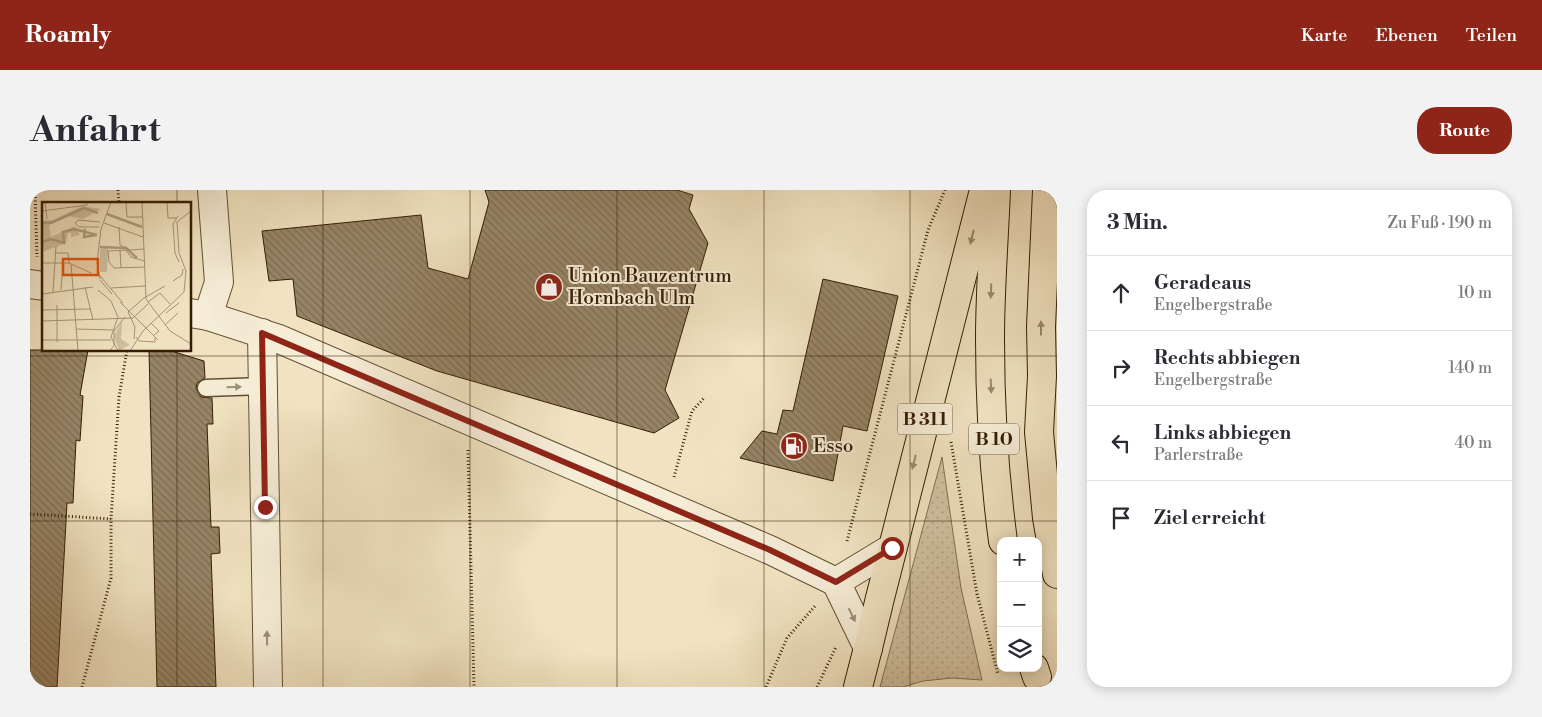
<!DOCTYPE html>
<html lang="de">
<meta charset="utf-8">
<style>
:root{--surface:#fff;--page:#f2f2f3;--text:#2b2b33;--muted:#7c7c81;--line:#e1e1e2;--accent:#8f2418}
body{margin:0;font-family:"Libre Bodoni",serif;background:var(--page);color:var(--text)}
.controls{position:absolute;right:15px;bottom:15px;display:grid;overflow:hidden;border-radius:10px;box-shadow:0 2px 12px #0003}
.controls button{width:45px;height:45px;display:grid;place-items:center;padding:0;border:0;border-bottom:1px solid var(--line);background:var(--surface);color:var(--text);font:25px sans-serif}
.stop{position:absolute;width:15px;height:15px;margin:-11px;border:4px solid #8f2418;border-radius:50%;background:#fff}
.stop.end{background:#8f2418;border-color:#fff;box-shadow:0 1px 5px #0008}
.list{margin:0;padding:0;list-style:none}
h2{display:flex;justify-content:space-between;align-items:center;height:65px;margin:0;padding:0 20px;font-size:21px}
h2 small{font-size:16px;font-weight:400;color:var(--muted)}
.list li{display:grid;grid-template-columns:32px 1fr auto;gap:15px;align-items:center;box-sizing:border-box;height:75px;padding:0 20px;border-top:1px solid var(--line)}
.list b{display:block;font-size:19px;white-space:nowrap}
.list p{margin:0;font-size:16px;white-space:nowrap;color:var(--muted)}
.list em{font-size:16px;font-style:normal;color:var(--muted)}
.icon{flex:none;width:28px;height:28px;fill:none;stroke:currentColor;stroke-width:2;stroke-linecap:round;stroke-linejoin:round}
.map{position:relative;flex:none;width:1027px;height:497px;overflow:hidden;border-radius:20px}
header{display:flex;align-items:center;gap:30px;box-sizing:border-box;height:70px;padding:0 25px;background:var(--accent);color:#fff}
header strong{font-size:24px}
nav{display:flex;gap:28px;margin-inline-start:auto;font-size:18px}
.intro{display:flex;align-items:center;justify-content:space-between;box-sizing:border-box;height:120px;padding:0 30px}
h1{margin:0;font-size:35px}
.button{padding:12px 22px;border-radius:20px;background:var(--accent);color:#fff;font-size:18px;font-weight:700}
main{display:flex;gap:30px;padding:0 30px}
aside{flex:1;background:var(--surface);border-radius:20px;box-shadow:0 2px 12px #0003}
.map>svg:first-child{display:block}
.grass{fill:url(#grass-dots);stroke:#836f52}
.building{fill:url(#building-back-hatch);stroke:#351d04}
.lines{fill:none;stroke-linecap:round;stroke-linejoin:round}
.service-casing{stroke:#644e33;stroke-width:19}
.minor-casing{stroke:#644e33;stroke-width:30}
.primary-casing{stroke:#351d04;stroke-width:30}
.trunk-casing{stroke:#351d04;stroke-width:30}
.path{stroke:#351d04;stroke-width:3;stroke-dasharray:1 2.5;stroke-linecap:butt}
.service{stroke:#f6edd7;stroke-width:16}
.minor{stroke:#f6edd7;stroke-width:28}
.primary{stroke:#f1e3c1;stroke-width:28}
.trunk{stroke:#f1e3c1;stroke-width:28}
.oneway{fill:#9c8a6c}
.oneway2{fill:#9f8f78}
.route{stroke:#8f2418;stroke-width:6}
.grid{fill:none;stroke:#351d04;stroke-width:1;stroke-opacity:0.55}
.labels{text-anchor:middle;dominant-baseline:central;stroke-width:4;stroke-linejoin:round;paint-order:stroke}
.shield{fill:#f6edd7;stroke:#6f5b43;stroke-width:1}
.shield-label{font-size:18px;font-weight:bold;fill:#351d04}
.poi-label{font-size:19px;fill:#351d04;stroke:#f6edd7;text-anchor:start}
.inset-river{fill:none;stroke:#b1a081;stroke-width:2.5}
.inset-road{fill:none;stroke:#a69475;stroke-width:1}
.view{fill:#df560c;fill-opacity:0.15;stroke:#df560c;stroke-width:2.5}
.inset-edge{fill:none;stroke:#351d04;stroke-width:2.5}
</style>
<header>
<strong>Roamly</strong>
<nav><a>Karte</a><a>Ebenen</a><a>Teilen</a></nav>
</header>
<div class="intro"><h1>Anfahrt</h1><a class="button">Route</a></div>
<main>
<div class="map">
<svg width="1027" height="497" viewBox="0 0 1027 497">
<defs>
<pattern id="grass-dots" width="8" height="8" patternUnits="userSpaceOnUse" patternTransform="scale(1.25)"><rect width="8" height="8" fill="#d1c1a1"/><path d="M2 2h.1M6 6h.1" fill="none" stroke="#b4a589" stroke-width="1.8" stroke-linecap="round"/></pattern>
<pattern id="building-back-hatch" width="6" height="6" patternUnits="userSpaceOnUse" patternTransform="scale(1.25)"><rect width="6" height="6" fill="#978466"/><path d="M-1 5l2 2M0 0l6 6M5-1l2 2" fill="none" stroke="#7c6b52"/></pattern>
</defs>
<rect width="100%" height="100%" fill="#f1e3c1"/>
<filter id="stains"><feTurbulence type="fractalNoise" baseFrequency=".004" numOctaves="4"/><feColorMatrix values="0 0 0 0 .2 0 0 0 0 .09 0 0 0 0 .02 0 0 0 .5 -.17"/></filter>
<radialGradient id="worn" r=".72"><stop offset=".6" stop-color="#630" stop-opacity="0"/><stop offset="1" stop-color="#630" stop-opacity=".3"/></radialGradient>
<polygon class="grass" points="912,267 931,398 952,490 922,488 893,491 873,497 850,497"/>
<g class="building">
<polygon points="455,0 647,0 663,5 659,19 678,53 635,200 649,228 624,243 407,181 267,126 263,89 239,91 232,41 391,25 398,78 438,89 459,12"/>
<polygon points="793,89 868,106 837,241 813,236 803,291 710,268 732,241 747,244 753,220 763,221"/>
<polygon points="0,160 58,160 50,205 53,206 50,251 46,250 43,313 37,313 27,497 0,497"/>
<polygon points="119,160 138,160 174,171 175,188 167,193 166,199 171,207 182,208 183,234 177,234 181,337 189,337 190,363 181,364 186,497 127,497"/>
</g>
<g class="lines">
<g class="service-casing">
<polyline id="service" points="176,198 233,196"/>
</g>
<g class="minor-casing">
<g id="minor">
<polyline points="0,94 14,96"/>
<polyline points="160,123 178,126 249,149 740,360 806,392 838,458"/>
<polyline points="178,126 189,92 182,0"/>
<polyline points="232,143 238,497"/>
<polyline points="806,392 862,358"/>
</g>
</g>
<g class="primary-casing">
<polyline id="primary" points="828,497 838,458"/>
</g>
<g class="trunk-casing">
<g id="trunk">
<path d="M966,0c-2,50 -6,100 -6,149 0,67 4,135 13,202"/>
<polyline points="1017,0 1011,137 1012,186 1009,242 1017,328 1027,384"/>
<polyline points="838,458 850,408 954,0"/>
<polyline points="1004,478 1007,487"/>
</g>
</g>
<g class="path">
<polyline points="5,0 7,67"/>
<polyline points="88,0 89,14"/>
<polyline points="921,252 947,404 968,484"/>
<polyline points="438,260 444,497"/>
<polyline points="644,287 662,221 675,207"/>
<polyline points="0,324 81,329"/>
<polyline points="817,351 898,40 915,0"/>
<polyline points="52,497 81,388 81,329 89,207 97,160"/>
<polyline points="736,497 757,448 786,415"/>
<polyline points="787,497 806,457"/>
</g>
<use href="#service" class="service"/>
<use href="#minor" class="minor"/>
<use href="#primary" class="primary"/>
<use href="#trunk" class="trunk"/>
</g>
<defs><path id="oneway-solid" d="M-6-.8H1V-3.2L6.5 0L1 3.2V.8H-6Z" transform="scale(1.25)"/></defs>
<g class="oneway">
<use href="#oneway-solid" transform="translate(942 47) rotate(104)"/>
<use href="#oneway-solid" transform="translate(961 101) rotate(92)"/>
<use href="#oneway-solid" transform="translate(1011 138) rotate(-90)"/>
<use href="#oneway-solid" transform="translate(961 196) rotate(87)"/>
<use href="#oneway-solid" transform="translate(884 272) rotate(104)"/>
</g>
<g class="oneway2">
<use href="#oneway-solid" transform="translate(204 197) rotate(-1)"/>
<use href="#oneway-solid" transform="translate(822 425) rotate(64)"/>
<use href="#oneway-solid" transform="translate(237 448) rotate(-91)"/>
</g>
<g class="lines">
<polyline class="route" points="235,317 232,143 740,360 806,392 862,358"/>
</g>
<path class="grid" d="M147,0v14M293,0v497M440,0v497M587,0v497M734,0v497M880,0v497M147,160v337M0,166h1027M0,331h1027"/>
<defs>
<g id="shop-disc" transform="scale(1.4375)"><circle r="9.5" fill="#8f2418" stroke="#f6edd7"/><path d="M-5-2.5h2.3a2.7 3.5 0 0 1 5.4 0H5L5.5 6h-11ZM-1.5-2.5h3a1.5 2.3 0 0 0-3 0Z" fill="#fff"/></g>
<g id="fuel-disc" transform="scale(1.4375)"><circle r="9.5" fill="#8f2418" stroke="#f6edd7"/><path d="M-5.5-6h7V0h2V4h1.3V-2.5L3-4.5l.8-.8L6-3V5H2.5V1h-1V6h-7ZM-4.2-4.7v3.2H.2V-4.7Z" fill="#fff"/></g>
</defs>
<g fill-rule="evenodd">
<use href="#shop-disc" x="519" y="97"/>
<use href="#fuel-disc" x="764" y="256"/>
</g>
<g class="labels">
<g class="shield">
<rect x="867.5" y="213.5" width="55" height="31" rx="4"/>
<rect x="939" y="233.5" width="50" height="31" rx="4"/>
</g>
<g class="shield-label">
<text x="895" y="229">B 311</text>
<text x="964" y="249">B 10</text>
</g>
<g class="poi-label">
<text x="538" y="86">Union Bauzentrum<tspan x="538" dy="22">Hornbach Ulm</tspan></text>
<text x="783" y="256">Esso</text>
</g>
</g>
<g transform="translate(12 12)">
<rect width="149" height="149" fill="#f1e3c1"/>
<path d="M40,4l19,3 -18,10 -15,-3 -19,8 2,13 24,-11 5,9 -9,2v-4h-3l-2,10 -24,9v-32h11zM66,46l-1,24h-7v-23zM80,119l-1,18 9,6 -11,6 -5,-15z" fill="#d1c1a1"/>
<path class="inset-river" d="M65,12l35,13M0,21h9l33,-15 14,5M43,27l-1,8 12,-2M0,40l9,-3 13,4 -1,-11 11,-3 23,6M58,45l26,1 11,10"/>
<path class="inset-road" d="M3,0l2,17M84,0l1,15h16M100,0l4,97 24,32 21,13M125,1l1,15h8M0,9l45,-6v-3M136,14l-5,8 2,29 4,9M62,21l39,14M57,25h-20l-4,-4 3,-3 22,2M77,25l1,18 10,5 14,-1M78,48l1,18M13,51h13l1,10M102,59l-13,-4 -5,-7 -18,1 1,11 5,6 31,-1M0,61h27l22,10M29,62l7,87M58,74l23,27M58,77l-3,-16 4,-34 10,-27M58,78l12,14M131,79l9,-6 1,-6M43,85l8,33M69,86l34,-2M19,88l2,-28M56,88l13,11 7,16 -7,20 7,14M11,90l3,-46M0,92l51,-7M78,100l38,38M106,100l12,-9 10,11M15,103v37M0,108l48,-1M86,110l7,15 -1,12M86,110l16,-14 21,-12M124,111l13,-10M0,119l91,-3 15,-14M109,121l8,8 -6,5M123,123l13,-12M35,127l36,1M94,135l3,4 16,1v-4M0,138h69M67,149l5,-5v-15l11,-14M88,149l13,-20 41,-39 2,-21 -7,-18 -2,-31 14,-11"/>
<path class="view" d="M21,57h35v16h-35z"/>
<rect width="149" height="149" class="inset-edge"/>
</g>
<rect width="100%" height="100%" filter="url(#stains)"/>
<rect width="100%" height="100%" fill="url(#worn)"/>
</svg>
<div class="controls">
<button>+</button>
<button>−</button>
<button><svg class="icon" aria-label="layers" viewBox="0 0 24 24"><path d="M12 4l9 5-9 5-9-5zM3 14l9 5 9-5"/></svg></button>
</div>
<div class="stop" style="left:862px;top:358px"></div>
<div class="stop end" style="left:235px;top:317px"></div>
</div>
<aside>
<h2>3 Min.<small>Zu Fuß · 190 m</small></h2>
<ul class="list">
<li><svg class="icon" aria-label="ahead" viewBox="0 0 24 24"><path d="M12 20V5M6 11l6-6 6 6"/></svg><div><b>Geradeaus</b><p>Engelbergstraße</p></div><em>10 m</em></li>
<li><svg class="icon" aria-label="right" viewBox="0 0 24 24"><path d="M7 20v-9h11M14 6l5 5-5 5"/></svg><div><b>Rechts abbiegen</b><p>Engelbergstraße</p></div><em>140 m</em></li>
<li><svg class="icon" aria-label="left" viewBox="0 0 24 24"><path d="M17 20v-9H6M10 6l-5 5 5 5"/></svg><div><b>Links abbiegen</b><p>Parlerstraße</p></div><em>40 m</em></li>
<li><svg class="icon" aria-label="arrive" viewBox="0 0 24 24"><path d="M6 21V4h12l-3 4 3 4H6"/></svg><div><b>Ziel erreicht</b></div></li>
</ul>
</aside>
</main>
